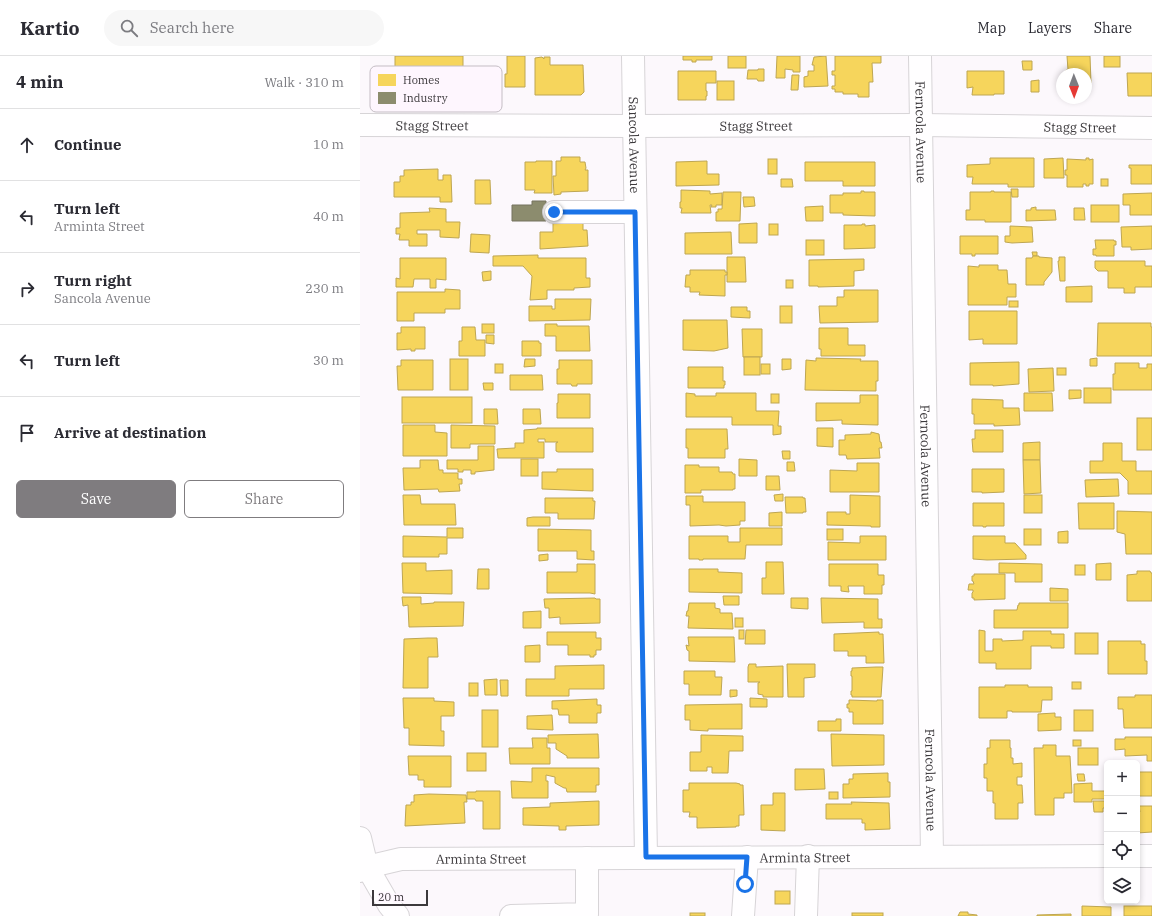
<!DOCTYPE html>
<meta charset="utf-8">
<style>
:root{--surface:#fff;--page:#f7f7f7;--text:#2b2b33;--muted:#7c7c81;--line:#e1e1e2;--accent:#7f7c7f}
body{margin:0;font-family:"IBM Plex Serif",serif;background:var(--page);color:var(--text)}
.controls{position:absolute;right:12px;bottom:12px;display:grid;overflow:hidden;border-radius:6px;box-shadow:0 2px 6px #0003}
.controls button{width:36px;height:36px;display:grid;place-items:center;padding:0;border:0;border-bottom:1px solid var(--line);background:var(--surface);color:var(--text);font:20px sans-serif}
.compass{position:absolute;left:696px;top:12px;width:36px;height:36px;border-radius:50%;background:var(--surface);box-shadow:0 2px 6px #0003;rotate:179deg}
.scale{position:absolute;left:12px;bottom:10px;width:56px;box-sizing:border-box;padding-left:4px;border:2px solid #3c393c;border-top:0;font-size:11px;line-height:14px;white-space:nowrap;color:#3c393c;-webkit-text-stroke:3px #fef6fe;paint-order:stroke}
.stop{position:absolute;width:12px;height:12px;margin:-9px;border:3px solid #1a73e8;border-radius:50%;background:#fff}
.stop.end{background:#1a73e8;border-color:#fff;box-shadow:0 1px 4px #0008}
.list{margin:0;padding:0;list-style:none}
h2{display:flex;justify-content:space-between;align-items:center;height:52px;margin:0;padding:0 16px;font-size:17px}
h2 small{font-size:13px;font-weight:400;color:var(--muted)}
.list li{display:grid;grid-template-columns:26px 1fr auto;gap:12px;align-items:center;box-sizing:border-box;height:72px;padding:0 16px;border-top:1px solid var(--line)}
.list b{display:block;font-size:15px;white-space:nowrap}
.list p{margin:0;font-size:13px;white-space:nowrap;color:var(--muted)}
.list em{font-size:13px;font-style:normal;color:var(--muted)}
.actions{display:flex;gap:8px;padding:12px 16px}
.actions a{flex:1;padding:9px 0;border:1px solid var(--accent);border-radius:6px;text-align:center;font-size:14px;color:var(--accent)}
.actions .main{background:var(--accent);color:#fff}
.icon{flex:none;width:22px;height:22px;fill:none;stroke:currentColor;stroke-width:2;stroke-linecap:round;stroke-linejoin:round}
.map{position:relative;flex:none;width:792px;height:860px;overflow:hidden}
header{display:flex;align-items:center;gap:24px;box-sizing:border-box;height:56px;padding:0 20px;background:var(--surface);border-bottom:1px solid var(--line)}
header strong{font-size:19px}
nav{display:flex;gap:22px;margin-inline-start:auto;font-size:14px}
.search{width:280px;height:36px;background:var(--page);display:flex;align-items:center;gap:10px;box-sizing:border-box;padding:0 14px;border-radius:22px;color:var(--muted);font-size:15px}
main{display:flex}
aside{flex:1;background:var(--surface)}
.map>svg:first-child{display:block}
.homes{fill:#f6d55c;stroke:#bea652}
.industry{fill:#8c8c6e;stroke:#74735f}
.lines{fill:none;stroke-linecap:round;stroke-linejoin:round}
.minor-casing{stroke:#d7d4d7;stroke-width:24}
.minor{stroke:#fffeff;stroke-width:22}
.route{stroke:#1a73e8;stroke-width:5}
.labels{text-anchor:middle;dominant-baseline:central;stroke-width:4;stroke-linejoin:round;paint-order:stroke}
.street-label{font-size:13px;fill:#3c393c;stroke:#fef6fe}
.key{fill:#fef6fe;stroke:#c4bdc4;stroke-width:1}
.key-label{font-size:11px;fill:#3c393c}
</style>
<header>
<strong>Kartio</strong>
<div class="search"><svg class="icon" aria-label="search" viewBox="0 0 24 24"><circle cx="10" cy="10" r="6"/><path d="M15 15l6 6"/></svg>Search here</div>
<nav><a>Map</a><a>Layers</a><a>Share</a></nav>
</header>
<main>
<aside>
<h2>4 min<small>Walk · 310 m</small></h2>
<ul class="list">
<li><svg class="icon" aria-label="ahead" viewBox="0 0 24 24"><path d="M12 20V5M6 11l6-6 6 6"/></svg><div><b>Continue</b></div><em>10 m</em></li>
<li><svg class="icon" aria-label="left" viewBox="0 0 24 24"><path d="M17 20v-9H6M10 6l-5 5 5 5"/></svg><div><b>Turn left</b><p>Arminta Street</p></div><em>40 m</em></li>
<li><svg class="icon" aria-label="right" viewBox="0 0 24 24"><path d="M7 20v-9h11M14 6l5 5-5 5"/></svg><div><b>Turn right</b><p>Sancola Avenue</p></div><em>230 m</em></li>
<li><svg class="icon" aria-label="left" viewBox="0 0 24 24"><path d="M17 20v-9H6M10 6l-5 5 5 5"/></svg><div><b>Turn left</b></div><em>30 m</em></li>
<li><svg class="icon" aria-label="arrive" viewBox="0 0 24 24"><path d="M6 21V4h12l-3 4 3 4H6"/></svg><div><b>Arrive at destination</b></div></li>
</ul>
<div class="actions"><a class="main">Save</a><a>Share</a></div>
</aside>
<div class="map">
<svg width="792" height="860" viewBox="0 0 792 860">
<rect width="100%" height="100%" fill="#fcf8fc"/>
<g class="homes">
<polygon points="35,0 103,0 103,35 95,35 95,44 69,43 69,23 55,23 55,19 35,19"/>
<polygon points="147,0 165,0 165,31 145,31 145,18 147,18"/>
<polygon points="323,0 352,0 352,4 336,4 336,6 332,6 332,4 323,4"/>
<rect x="368" y="0" width="18" height="12"/>
<polygon points="417,0 440,0 440,16 433,16 433,14 425,13 425,22 416,22"/>
<polygon points="466,0 468,30 444,31 444,21 448,20 448,15 454,15 454,9 452,9 454,1"/>
<polygon points="475,0 521,0 521,7 512,7 513,26 509,26 509,41 498,41 498,38 483,38 483,36 475,36 475,33 472,33 472,30 475,30 475,19 472,19 472,15 475,15"/>
<polygon points="707,0 730,0 731,27 726,27 726,18 706,17 706,14 708,14"/>
<rect x="744" y="0" width="16" height="11"/>
<polygon points="182,1 184,3 184,1 190,1 190,9 223,9 224,36 221,39 175,39 175,2"/>
<polygon points="662,5 672,5 672,14 663,14"/>
<polygon points="398,13 404,13 404,25 398,25 397,23 387,23 388,14 398,14"/>
<polygon points="318,15 356,15 356,27 346,27 346,35 347,35 347,40 346,40 346,44 318,44"/>
<polygon points="607,15 644,15 644,38 634,38 634,39 612,39 613,31 607,32"/>
<polygon points="767,17 792,17 792,40 768,40"/>
<polygon points="432,19 439,19 438,34 431,34"/>
<polygon points="679,24 679,36 671,36 671,25"/>
<rect x="357" y="25" width="17" height="19"/>
<polygon points="201,101 220,101 220,106 225,106 226,112 225,114 228,114 228,135 201,136 201,138 194,139 193,120 196,120 196,105 201,105"/>
<polygon points="630,102 674,102 674,131 648,131 648,128 612,128 613,121 607,121 607,109 630,108"/>
<polygon points="703,102 704,122 684,122 684,103"/>
<polygon points="726,102 729,102 729,104 733,103 733,128 729,128 729,130 726,130 726,128 723,128 723,131 707,131 707,119 705,119 705,114 707,114 707,103 726,104"/>
<rect x="408" y="103" width="9" height="15"/>
<polygon points="176,105 192,105 192,137 174,137 175,134 165,134 165,106 176,106"/>
<polygon points="347,105 347,118 359,118 359,129 316,130 316,106"/>
<polygon points="445,106 515,106 515,130 483,130 483,125 445,125"/>
<polygon points="769,109 792,109 792,128 771,128 771,112 769,112"/>
<polygon points="78,113 78,124 83,124 83,119 91,119 92,146 80,146 80,141 34,141 34,126 40,126 40,120 44,120 44,114"/>
<polygon points="421,123 432,123 433,131 421,131"/>
<rect x="741" y="123" width="7" height="7"/>
<polygon points="115,124 130,124 131,148 115,148"/>
<polygon points="651,133 658,133 658,141 652,141"/>
<polygon points="321,134 350,135 350,138 362,137 362,149 356,149 356,151 351,151 352,149 350,149 351,157 321,157 322,152 320,152 320,146 321,146"/>
<polygon points="501,135 504,135 504,136 515,136 515,160 483,159 483,157 470,157 470,139 483,139 483,137 501,137"/>
<polygon points="631,135 634,135 634,136 651,136 651,166 625,166 625,164 606,164 606,154 610,154 610,136 631,136"/>
<polygon points="363,136 381,136 380,165 356,165 356,156 358,156 358,153 362,153"/>
<polygon points="792,137 792,159 770,159 770,149 763,149 763,138"/>
<polygon points="383,141 394,141 395,150 384,151"/>
<rect x="731" y="149" width="28" height="17"/>
<polygon points="463,150 463,165 446,165 445,151"/>
<polygon points="676,151 676,154 695,154 696,164 666,165 666,154 671,154 671,152"/>
<polygon points="69,152 86,153 86,166 100,166 99,182 80,181 80,174 57,174 57,178 67,178 67,190 49,190 49,184 39,184 40,178 36,178 36,172 40,172 40,157 70,156"/>
<polygon points="714,152 724,152 725,164 714,164"/>
<polygon points="193,162 223,162 223,174 227,174 228,190 180,193 180,176 193,176"/>
<polygon points="397,167 397,187 379,187 379,168"/>
<rect x="409" y="168" width="9" height="11"/>
<polygon points="502,168 505,168 505,170 515,169 515,192 484,193 484,169 502,169"/>
<polygon points="650,170 672,171 673,186 652,187 645,186 645,180 650,180"/>
<polygon points="792,170 792,193 771,194 771,191 762,191 761,171"/>
<polygon points="371,176 372,198 325,198 325,177"/>
<polygon points="111,178 130,179 129,197 110,196"/>
<polygon points="600,180 638,180 638,198 615,198 615,200 612,200 612,198 600,198"/>
<rect x="446" y="184" width="18" height="15"/>
<polygon points="735,184 754,184 754,185 756,185 756,189 754,189 754,200 736,200 736,199 733,199 733,193 736,193"/>
<polygon points="672,196 677,196 677,200 673,200"/>
<polygon points="178,199 178,202 226,202 226,222 230,222 230,231 214,232 214,234 187,234 187,243 170,244 172,220 163,210 133,210 133,200"/>
<polygon points="673,200 679,200 679,201 692,202 692,216 684,226 684,229 666,229 666,202 672,202"/>
<polygon points="367,201 385,201 386,226 367,226"/>
<polygon points="699,201 705,201 705,225 700,225 698,205 699,205"/>
<polygon points="40,202 86,202 86,224 76,223 76,232 70,232 70,223 54,223 53,231 36,231 36,222 40,223"/>
<polygon points="504,203 504,214 494,215 494,230 458,231 458,230 449,230 449,204"/>
<polygon points="735,205 785,205 785,210 792,210 792,231 775,231 775,237 764,237 764,232 748,232 748,215 738,215 735,212"/>
<polygon points="619,209 638,209 638,214 647,214 648,228 656,228 656,241 647,241 647,249 608,249 608,210 619,211"/>
<polygon points="330,214 365,214 365,216 367,216 367,219 365,219 365,240 339,239 340,236 330,236 330,231 325,231 326,219 330,219"/>
<polygon points="131,215 131,224 123,225 122,216"/>
<rect x="426" y="224" width="7" height="8"/>
<polygon points="732,230 732,246 706,246 706,231"/>
<polygon points="85,233 100,234 100,253 85,253 85,257 54,257 54,265 37,265 37,236 85,236"/>
<polygon points="484,234 518,234 518,266 460,267 459,250 477,250 477,241 484,241"/>
<polygon points="195,243 231,243 230,264 169,265 169,250 192,250 192,253 195,253"/>
<rect x="649" y="245" width="9" height="6"/>
<rect x="420" y="250" width="12" height="17"/>
<polygon points="371,251 387,251 387,255 390,255 390,262 371,261"/>
<polygon points="609,255 657,255 657,288 623,288 623,283 609,284"/>
<polygon points="323,264 367,264 368,292 354,295 323,294"/>
<polygon points="738,267 791,267 791,271 792,271 792,300 737,300"/>
<rect x="122" y="268" width="12" height="9"/>
<polygon points="185,268 197,268 197,270 229,270 230,295 196,295 196,280 185,280"/>
<polygon points="41,271 65,271 65,293 55,293 55,295 51,295 51,293 37,294 37,277 41,277"/>
<polygon points="102,271 115,271 116,284 125,284 125,300 99,300 99,285 102,285"/>
<polygon points="459,272 488,272 488,289 505,289 505,300 461,300 461,293 459,293"/>
<polygon points="382,273 402,273 402,301 383,301"/>
<polygon points="126,279 134,279 134,288 126,287"/>
<polygon points="162,285 179,285 179,287 181,287 181,300 162,300"/>
<rect x="384" y="301" width="16" height="18"/>
<polygon points="456,302 501,303 500,305 518,305 518,325 516,325 516,335 445,334 446,304 456,305"/>
<polygon points="737,302 737,310 730,310 730,303"/>
<rect x="90" y="303" width="18" height="31"/>
<polygon points="165,303 175,303 175,310 164,311"/>
<polygon points="422,303 431,303 431,313 422,314"/>
<polygon points="41,304 73,304 73,334 38,334 37,310 41,310"/>
<polygon points="199,304 232,304 232,328 217,328 217,330 212,330 211,328 197,328 197,313 199,313"/>
<polygon points="659,306 659,328 633,330 633,329 610,329 610,307"/>
<polygon points="755,307 779,307 779,312 787,312 787,308 792,308 792,334 753,334 753,318 755,318"/>
<rect x="135" y="308" width="8" height="9"/>
<rect x="401" y="308" width="9" height="10"/>
<polygon points="328,311 363,311 363,325 365,325 365,329 364,329 364,332 328,332"/>
<polygon points="693,312 694,335 669,336 668,313"/>
<rect x="697" y="312" width="9" height="7"/>
<polygon points="150,319 182,319 183,334 150,334"/>
<polygon points="123,327 133,327 133,334 124,334"/>
<rect x="724" y="332" width="27" height="15"/>
<polygon points="709,334 721,334 721,342 709,343"/>
<polygon points="326,337 335,338 335,340 356,340 356,337 396,337 396,355 419,355 418,370 421,370 421,378 413,379 413,369 372,369 372,361 326,361"/>
<polygon points="664,337 692,337 693,355 664,355"/>
<polygon points="198,338 230,338 230,362 197,362 197,347 198,347"/>
<rect x="411" y="338" width="8" height="9"/>
<polygon points="500,339 518,339 518,369 482,368 482,364 456,365 456,347 500,347"/>
<rect x="42" y="341" width="70" height="26"/>
<polygon points="612,343 643,344 643,352 659,352 660,369 634,370 634,368 614,368 614,358 612,358"/>
<polygon points="124,353 137,353 138,368 124,368"/>
<polygon points="163,353 180,353 181,368 163,368"/>
<rect x="777" y="362" width="15" height="32"/>
<polygon points="43,369 75,369 75,376 87,377 87,400 43,400"/>
<polygon points="91,369 135,370 135,388 110,388 110,392 91,392"/>
<polygon points="177,372 233,372 233,396 198,396 196,395 196,387 198,386 185,386 185,383 178,383 178,386 184,386 184,402 138,402 137,393 155,392 155,387 164,387 164,374 177,373"/>
<polygon points="457,372 473,372 473,391 457,390"/>
<polygon points="326,373 367,373 368,393 365,393 365,402 328,402 328,392 326,392"/>
<polygon points="615,374 643,374 643,396 613,396 612,383 615,383"/>
<polygon points="511,376 519,378 520,386 521,386 522,392 519,392 520,402 487,403 486,399 479,399 479,384 485,384 485,379 511,378"/>
<polygon points="680,386 680,404 663,404 663,387"/>
<polygon points="743,387 762,387 762,405 776,405 776,415 792,415 792,438 768,438 768,425 760,417 730,417 730,405 743,405"/>
<polygon points="118,390 134,390 134,414 115,416 115,418 111,418 111,414 103,414 103,416 98,416 98,413 87,413 87,404 118,404"/>
<polygon points="422,395 430,395 430,403 423,403"/>
<rect x="161" y="403" width="17" height="17"/>
<polygon points="379,403 397,404 397,420 379,420"/>
<polygon points="60,404 78,404 79,414 83,414 83,417 98,417 98,423 102,423 102,428 99,428 100,435 79,436 78,433 44,434 43,412 60,412"/>
<polygon points="663,404 680,404 681,437 664,438"/>
<polygon points="427,406 434,406 435,415 427,415"/>
<polygon points="497,407 519,407 519,436 470,436 470,414 497,415"/>
<polygon points="325,409 339,409 339,411 359,411 359,416 372,416 373,418 375,418 375,433 373,433 373,434 341,434 341,437 325,437"/>
<polygon points="197,413 233,413 233,435 182,433 182,416 197,416"/>
<polygon points="612,413 644,413 644,436 622,437 622,436 612,436"/>
<polygon points="406,420 419,420 420,434 406,434"/>
<polygon points="758,423 759,440 726,441 725,424"/>
<polygon points="423,438 423,445 415,445 414,439"/>
<polygon points="43,439 60,439 61,448 95,448 96,469 44,469"/>
<polygon points="490,439 520,440 520,471 511,471 511,470 467,469 467,456 486,456 486,458 490,458"/>
<rect x="664" y="439" width="18" height="18"/>
<polygon points="326,440 343,440 343,446 385,446 385,465 380,465 380,469 366,470 359,469 330,470 330,449 326,449"/>
<polygon points="425,441 443,441 443,442 445,442 446,456 443,456 443,457 426,457"/>
<polygon points="185,442 233,442 233,445 235,445 234,463 198,463 198,457 185,457"/>
<polygon points="613,447 644,447 644,470 626,470 626,471 623,471 623,470 613,470"/>
<polygon points="718,447 754,447 754,473 719,473"/>
<polygon points="757,455 792,456 792,498 766,498 765,478 757,476"/>
<polygon points="422,456 422,470 409,470 409,457"/>
<polygon points="173,461 190,461 190,470 167,470 167,462"/>
<polygon points="87,472 103,472 103,482 87,482 87,498 79,498 79,501 43,501 43,480 87,481"/>
<polygon points="380,472 422,472 422,489 386,489 385,503 343,503 343,504 339,504 339,503 329,503 329,480 368,480 368,486 380,486"/>
<polygon points="178,473 231,474 231,495 234,495 234,504 217,503 217,495 178,495"/>
<rect x="467" y="473" width="16" height="11"/>
<rect x="664" y="473" width="17" height="16"/>
<polygon points="708,475 708,487 698,487 698,476"/>
<polygon points="500,480 526,480 526,504 468,504 468,486 500,487"/>
<polygon points="613,480 645,480 645,487 655,487 666,499 666,503 627,504 613,503"/>
<polygon points="188,498 188,504 179,505 179,499"/>
<polygon points="406,506 423,506 424,538 402,538 402,522 406,522"/>
<polygon points="42,507 66,507 66,515 92,514 92,538 43,537"/>
<polygon points="639,507 682,508 682,526 655,526 655,517 639,517"/>
<polygon points="751,507 751,524 736,524 736,508"/>
<polygon points="217,508 235,508 235,538 230,537 187,537 187,516 217,516"/>
<polygon points="469,508 518,508 518,519 524,519 524,529 522,529 522,538 504,538 504,530 488,530 489,536 481,535 481,530 469,530"/>
<rect x="715" y="509" width="10" height="10"/>
<polygon points="118,513 129,513 129,533 117,533"/>
<polygon points="329,513 358,513 358,516 382,517 382,537 329,536"/>
<polygon points="777,515 790,515 791,517 792,517 792,545 767,545 767,519 777,518"/>
<polygon points="614,518 645,518 645,543 614,544 614,542 612,542 612,537 613,536 613,534 608,534 609,528 614,528 613,525 612,525 612,520 614,520"/>
<polygon points="690,532 708,533 708,545 690,545"/>
<polygon points="363,540 379,540 379,549 364,549"/>
<polygon points="42,541 61,541 61,548 74,547 74,546 104,546 103,570 49,571 48,549 43,550"/>
<polygon points="235,542 236,543 240,543 240,567 200,568 200,561 189,562 189,552 185,552 184,543"/>
<polygon points="431,542 448,542 448,553 431,552"/>
<polygon points="461,542 518,543 518,563 522,563 522,572 504,572 504,566 462,567"/>
<polygon points="329,547 355,547 355,552 360,553 360,557 372,557 373,573 328,572 329,560 326,560 327,555 328,555"/>
<polygon points="659,547 708,547 708,572 634,572 634,554 657,554 658,549 659,549"/>
<polygon points="181,555 181,572 163,572 163,556"/>
<rect x="375" y="562" width="8" height="9"/>
<rect x="379" y="574" width="5" height="9"/>
<polygon points="386,574 405,574 405,588 385,588"/>
<polygon points="619,574 625,575 625,595 633,595 633,583 642,583 642,585 663,584 663,575 691,575 691,578 704,578 704,592 691,592 691,590 671,590 671,613 636,613 636,607 619,607"/>
<polygon points="187,576 236,576 236,582 241,582 241,594 236,594 236,599 234,599 234,601 230,601 230,599 208,599 208,589 187,589"/>
<polygon points="519,576 519,578 523,578 524,607 506,607 506,600 488,600 488,595 474,595 474,578"/>
<rect x="715" y="577" width="23" height="21"/>
<polygon points="328,581 374,581 375,606 329,605 329,595 327,594 326,589 329,590"/>
<polygon points="68,582 77,582 78,601 68,601 68,632 43,632 44,583"/>
<polygon points="748,585 781,585 781,588 785,588 785,605 787,605 787,618 748,618"/>
<polygon points="180,589 180,606 165,606 165,590"/>
<polygon points="389,608 396,608 396,611 423,610 423,641 403,641 403,639 398,638 398,627 400,626 388,626 388,611"/>
<polygon points="427,608 455,608 455,621 444,622 444,641 428,641"/>
<polygon points="244,609 244,633 209,633 209,640 166,640 166,623 195,623 195,610"/>
<polygon points="516,611 523,611 521,641 492,641 492,639 491,639 491,635 492,635 492,620 491,620 491,615 492,615 492,612"/>
<polygon points="324,615 355,615 355,621 362,621 361,639 329,639 329,628 324,628"/>
<polygon points="137,623 137,639 125,639 124,624"/>
<polygon points="140,624 148,624 148,640 141,640"/>
<rect x="712" y="626" width="9" height="7"/>
<rect x="109" y="627" width="9" height="13"/>
<polygon points="645,629 668,629 668,631 692,631 692,644 682,644 681,656 652,656 652,655 647,655 647,662 619,662 619,631 645,631"/>
<polygon points="370,634 377,634 377,640 370,641"/>
<polygon points="775,639 792,639 792,672 764,672 763,653 758,653 758,641 775,641"/>
<polygon points="43,642 74,642 74,645 94,646 94,660 81,660 81,675 84,675 84,690 49,689 49,672 44,672"/>
<polygon points="390,642 407,643 407,651 390,651"/>
<polygon points="237,643 237,649 241,649 241,657 237,657 237,667 209,667 209,659 199,659 198,653 192,653 192,645"/>
<polygon points="489,644 517,645 517,644 523,644 523,668 493,668 493,656 489,656 489,652 487,652 487,648 489,648"/>
<polygon points="382,648 382,673 348,673 348,675 330,674 330,664 325,664 325,649"/>
<rect x="122" y="654" width="16" height="37"/>
<rect x="714" y="654" width="19" height="21"/>
<polygon points="695,657 695,661 701,661 701,674 678,675 678,658"/>
<polygon points="192,659 193,674 167,673 167,660"/>
<polygon points="476,663 481,663 481,675 458,675 458,665 476,665"/>
<polygon points="238,678 239,702 207,702 207,700 196,693 196,687 188,687 188,679"/>
<polygon points="471,678 524,679 524,709 472,710"/>
<polygon points="341,679 383,680 383,695 369,695 368,717 352,717 352,711 347,711 347,715 330,715 330,696 341,696"/>
<polygon points="765,681 792,681 792,705 787,705 787,699 765,700 765,693 755,694 755,683 765,683"/>
<polygon points="172,682 187,682 187,692 190,692 190,708 150,708 149,692 173,692"/>
<polygon points="630,684 650,684 650,692 651,692 651,702 653,702 653,708 662,707 662,721 657,721 657,729 662,729 663,747 658,747 658,763 635,763 635,747 633,747 633,735 627,735 627,722 624,722 624,708 627,708 627,692 630,692"/>
<rect x="713" y="684" width="8" height="6"/>
<polygon points="683,689 696,689 696,700 710,700 712,737 704,737 704,742 694,742 694,759 675,759 674,692 683,692"/>
<rect x="718" y="692" width="20" height="17"/>
<rect x="107" y="697" width="19" height="18"/>
<polygon points="48,700 91,700 91,731 64,731 64,724 58,724 58,719 49,719"/>
<polygon points="172,712 239,712 239,729 236,729 236,736 207,736 206,732 204,732 195,727 195,721 186,719 186,725 188,725 188,742 152,742 151,725 172,726"/>
<polygon points="435,713 464,713 465,733 435,734"/>
<rect x="777" y="716" width="15" height="24"/>
<polygon points="528,717 528,726 530,726 530,741 483,742 483,728 489,728 489,723 493,723 493,718"/>
<polygon points="717,718 724,718 725,725 718,725"/>
<polygon points="329,727 376,727 380,728 380,729 383,729 384,759 379,759 379,770 376,770 376,771 337,772 337,761 329,761 330,756 323,756 323,734 329,734"/>
<polygon points="732,727 732,735 747,735 747,743 732,743 732,746 714,746 714,728"/>
<polygon points="116,735 140,735 140,773 123,773 123,745 116,745 115,743 107,743 107,736 116,736"/>
<rect x="469" y="736" width="9" height="7"/>
<polygon points="413,737 425,737 425,775 401,774 401,749 413,749"/>
<polygon points="69,738 106,739 107,746 104,746 105,767 45,770 46,749 51,749 51,746 54,746 54,739"/>
<polygon points="239,745 239,769 206,770 206,774 199,774 199,770 163,769 163,752 190,751 190,747"/>
<polygon points="733,745 746,745 746,752 743,752 743,756 734,756"/>
<polygon points="491,746 529,747 530,773 505,774 505,767 502,767 502,763 466,763 466,748 492,748"/>
<polygon points="779,750 792,750 792,776 777,777 777,756 780,756"/>
<rect x="745" y="756" width="2" height="21"/>
<rect x="415" y="835" width="15" height="13"/>
<polygon points="722,850 751,851 751,860 722,860"/>
<rect x="764" y="850" width="28" height="10"/>
<polygon points="600,856 608,856 608,858 617,859 617,860 598,860"/>
<rect x="330" y="857" width="15" height="3"/>
<rect x="492" y="857" width="31" height="3"/>
<polygon points="711,858 711,860 677,860 677,859"/>
</g>
<polygon class="industry" points="172,145 186,145 186,165 152,165 152,149 172,149"/>
<g class="lines">
<g class="minor-casing">
<g id="minor">
<path id="s1" d="M273,0l13,801"/>
<path id="s2" d="M560,0l12,799"/>
<path id="s3" d="M0,69l273,1 288,-1 231,3"/>
<polyline points="194,156 275,156"/>
<polyline points="0,782 7,811 29,849 38,860"/>
<polyline points="777,800 792,800"/>
<path id="s4" d="M0,815l7,-4 34,-8 706,-3"/>
<polyline points="151,860 227,858 227,802"/>
<polyline points="383,860 387,801"/>
<polyline points="446,860 448,800"/>
</g>
</g>
<use href="#minor" class="minor"/>
</g>
<g class="lines">
<polyline class="route" points="194,156 275,156 286,801 387,801 385,828"/>
</g>
<g class="labels">
<g class="street-label">
<text stroke="none"><textPath href="#s3" startOffset="72">Stagg Street</textPath></text>
<text stroke="none"><textPath href="#s3" startOffset="396">Stagg Street</textPath></text>
<text stroke="none"><textPath href="#s3" startOffset="720">Stagg Street</textPath></text>
<text stroke="none"><textPath href="#s2" startOffset="76">Ferncola Avenue</textPath></text>
<text stroke="none"><textPath href="#s1" startOffset="89">Sancola Avenue</textPath></text>
<text stroke="none"><textPath href="#s2" startOffset="400">Ferncola Avenue</textPath></text>
<text stroke="none"><textPath href="#s2" startOffset="724">Ferncola Avenue</textPath></text>
<text stroke="none"><textPath href="#s4" startOffset="447">Arminta Street</textPath></text>
<text stroke="none"><textPath href="#s4" startOffset="123">Arminta Street</textPath></text>
</g>
</g>
<rect x="10" y="10" width="132" height="46" rx="6" class="key"/>
<rect x="18" y="18" width="18" height="12" fill="#f6d55c"/>
<rect x="18" y="36" width="18" height="12" fill="#8c8c6e"/>
<g class="key-label">
<text x="43" y="28">Homes</text>
<text x="43" y="46">Industry</text>
</g>
</svg>
<div class="controls">
<button>+</button>
<button>−</button>
<button><svg class="icon" aria-label="locate" viewBox="0 0 24 24"><circle cx="12" cy="12" r="6"/><path d="M12 2v4M12 18v4M2 12h4M18 12h4"/></svg></button>
<button><svg class="icon" aria-label="layers" viewBox="0 0 24 24"><path d="M12 4l9 5-9 5-9-5zM3 14l9 5 9-5"/></svg></button>
</div>
<svg class="compass" viewBox="-18 -18 36 36"><path d="M0-13l5 13h-10z" fill="#e53935"/><path d="M0 13l5-13h-10z" fill="#7c7c81"/></svg>
<div class="scale">20 m</div>
<div class="stop" style="left:385px;top:828px"></div>
<div class="stop end" style="left:194px;top:156px"></div>
</div>
</main>
